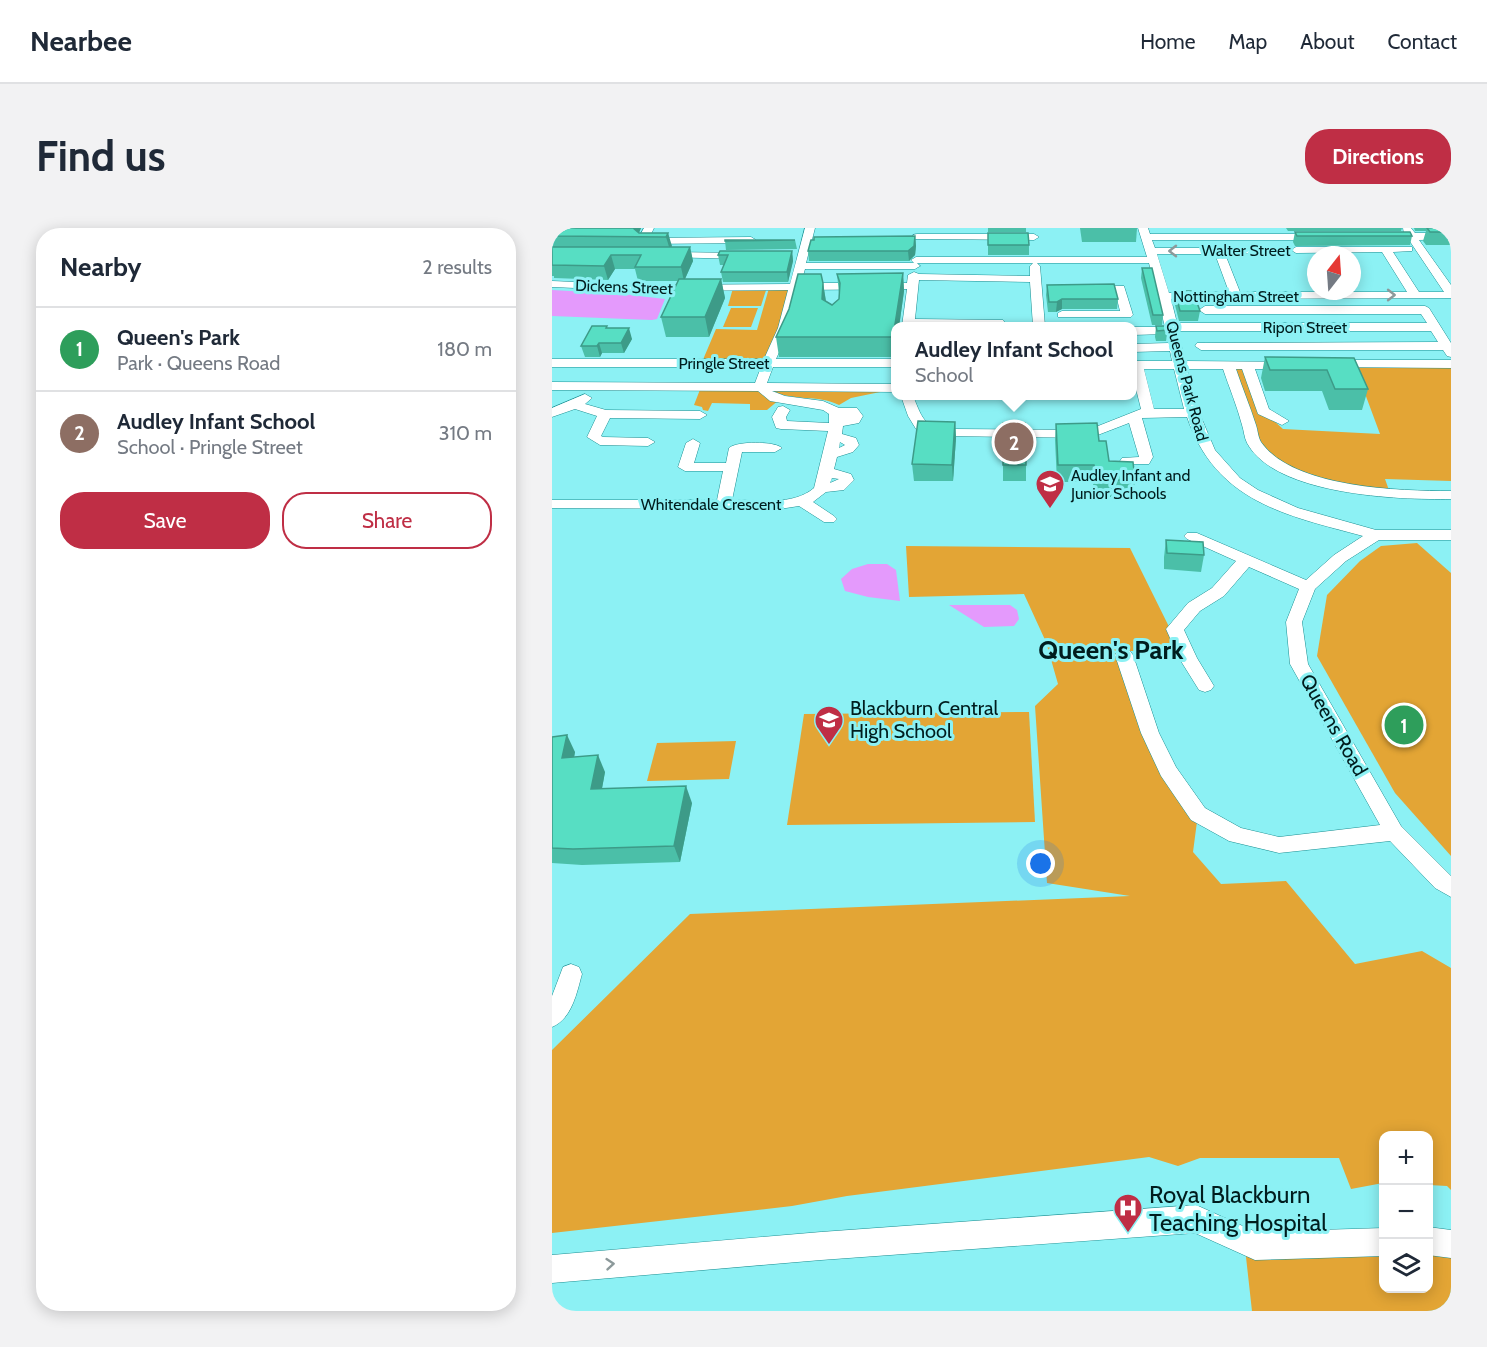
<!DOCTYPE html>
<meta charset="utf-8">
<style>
:root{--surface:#fff;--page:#f2f2f3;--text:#1f2937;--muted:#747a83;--line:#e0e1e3;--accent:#bf2e45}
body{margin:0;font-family:Cabin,sans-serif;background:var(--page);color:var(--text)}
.controls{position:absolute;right:18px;bottom:18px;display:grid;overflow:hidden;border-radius:12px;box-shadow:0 3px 15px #0003}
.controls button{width:54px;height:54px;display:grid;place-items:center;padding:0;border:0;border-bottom:2px solid var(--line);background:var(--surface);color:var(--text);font:30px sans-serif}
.compass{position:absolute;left:755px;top:18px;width:54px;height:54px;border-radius:50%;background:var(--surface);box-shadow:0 3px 15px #0003;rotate:17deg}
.you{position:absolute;left:489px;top:636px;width:21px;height:21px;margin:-15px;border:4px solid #fff;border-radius:50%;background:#1a73e8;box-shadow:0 0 0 9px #1a73e833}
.badge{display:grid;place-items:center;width:39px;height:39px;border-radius:50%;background:var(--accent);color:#fff;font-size:20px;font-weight:700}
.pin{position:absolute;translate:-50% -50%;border:3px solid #fff;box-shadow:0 2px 6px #0006}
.popup{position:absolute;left:339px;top:94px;width:246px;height:78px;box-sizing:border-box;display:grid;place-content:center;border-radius:12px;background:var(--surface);filter:drop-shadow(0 2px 4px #0005);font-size:20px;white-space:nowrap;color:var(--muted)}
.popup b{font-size:22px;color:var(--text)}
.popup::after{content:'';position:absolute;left:50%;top:100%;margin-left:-12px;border:12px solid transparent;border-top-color:var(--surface)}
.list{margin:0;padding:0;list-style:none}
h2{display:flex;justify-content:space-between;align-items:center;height:78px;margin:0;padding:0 24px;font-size:26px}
h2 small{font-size:20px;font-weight:400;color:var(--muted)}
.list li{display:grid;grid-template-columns:39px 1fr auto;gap:18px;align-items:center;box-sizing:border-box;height:84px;padding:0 24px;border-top:2px solid var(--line)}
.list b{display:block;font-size:22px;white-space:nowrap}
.list p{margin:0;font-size:20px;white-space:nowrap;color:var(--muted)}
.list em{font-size:20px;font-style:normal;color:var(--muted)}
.actions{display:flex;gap:12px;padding:18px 24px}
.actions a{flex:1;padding:14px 0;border:2px solid var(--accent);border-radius:24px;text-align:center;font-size:21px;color:var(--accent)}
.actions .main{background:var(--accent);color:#fff}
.icon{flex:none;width:33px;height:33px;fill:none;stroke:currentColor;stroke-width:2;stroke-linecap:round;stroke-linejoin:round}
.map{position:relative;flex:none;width:899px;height:1083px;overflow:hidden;border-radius:24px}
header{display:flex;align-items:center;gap:36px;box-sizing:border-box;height:84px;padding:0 30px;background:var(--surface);border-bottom:2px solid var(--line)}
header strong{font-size:28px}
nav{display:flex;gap:33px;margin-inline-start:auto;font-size:21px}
.intro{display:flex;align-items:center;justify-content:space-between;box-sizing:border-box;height:144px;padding:0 36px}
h1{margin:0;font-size:42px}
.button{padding:15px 27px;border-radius:24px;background:var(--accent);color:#fff;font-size:21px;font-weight:700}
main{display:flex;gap:36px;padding:0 36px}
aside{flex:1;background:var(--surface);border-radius:24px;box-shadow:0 3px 15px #0003}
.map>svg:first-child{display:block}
.green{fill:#e3a535}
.water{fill:#e49afc}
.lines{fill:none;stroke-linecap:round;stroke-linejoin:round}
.minor-casing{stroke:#1b8f92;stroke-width:1}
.minor{fill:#fff;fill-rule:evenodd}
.wall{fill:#4bbfa8}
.shaded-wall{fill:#3d9b88}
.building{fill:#57dec3;stroke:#3d9b88;stroke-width:1.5}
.oneway{stroke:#8c999a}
.labels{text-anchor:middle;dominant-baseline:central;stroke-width:6;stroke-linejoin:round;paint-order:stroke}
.far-street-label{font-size:16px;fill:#001d1e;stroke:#8cf1f4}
.far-poi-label{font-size:16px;fill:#001d1e;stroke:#8cf1f4;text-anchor:start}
.poi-label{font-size:20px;fill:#001d1e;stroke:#8cf1f4;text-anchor:start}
.street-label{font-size:20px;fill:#001d1e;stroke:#8cf1f4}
.near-poi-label{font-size:24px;fill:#001d1e;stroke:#8cf1f4;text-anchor:start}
.district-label{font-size:26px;font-weight:bold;fill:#001d1e;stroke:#8cf1f4}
</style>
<header>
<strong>Nearbee</strong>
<nav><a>Home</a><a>Map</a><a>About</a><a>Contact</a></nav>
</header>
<div class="intro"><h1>Find us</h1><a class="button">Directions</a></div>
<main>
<aside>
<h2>Nearby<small>2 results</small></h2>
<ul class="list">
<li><span class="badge" style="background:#2e9e5b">1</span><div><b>Queen's Park</b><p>Park · Queens Road</p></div><em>180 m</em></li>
<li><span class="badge" style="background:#8d6e63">2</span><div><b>Audley Infant School</b><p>School · Pringle Street</p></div><em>310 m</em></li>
</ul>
<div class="actions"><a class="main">Save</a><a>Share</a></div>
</aside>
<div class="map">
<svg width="899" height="1083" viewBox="0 0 899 1083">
<rect width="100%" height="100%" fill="#8cf1f4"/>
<g class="green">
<polygon points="215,59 209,78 176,78 181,60"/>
<polygon points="217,60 240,60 218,135 150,134 164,101 205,102"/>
<polygon points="179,80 206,80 199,99 171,99"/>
<polygon points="802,136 899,139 899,253 833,251 838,265 806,263 721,234 698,201 676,137 695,137 711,183 731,201 828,206"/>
<polygon points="149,159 209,159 228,171 215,182 198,182 198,176 160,175 156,183 151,182 150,179 142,177"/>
<path d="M219,162l114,1 -34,7 -12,7c-21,-11 -48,-3 -68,-15z"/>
<polygon points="865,315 899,345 899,628 843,565 765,428 775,367 808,333 829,318"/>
<polygon points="354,318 578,320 629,423 562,423 646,586 641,624 669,656 734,653 803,736 870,723 899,740 899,962 895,958 877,957 876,908 832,908 831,955 799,961 787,930 648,930 626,938 597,929 295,968 240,978 0,1005 0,822 138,686 578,668 495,655 483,478 506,456 494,414 472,366 357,369"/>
<polygon points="477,484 483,594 235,597 252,486"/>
<polygon points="184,513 177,551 95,553 105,515"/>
<polygon points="692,1011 831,1018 832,1060 876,1060 877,1020 899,1022 899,1083 700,1083"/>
</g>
<g class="water">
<polygon points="0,62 70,66 113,71 105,91 100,92 0,88"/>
<polygon points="316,336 335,336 344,342 348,373 316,369 293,363 289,351 300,341"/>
<polygon points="397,377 458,377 465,382 467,391 462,398 432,399"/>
</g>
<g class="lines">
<g class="minor-casing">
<g id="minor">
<polygon points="92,0 102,0 97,10 199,9 204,12 199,15 90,16 85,13"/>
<path d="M253,0h10l-9,35h108l-3,-3 5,-3h231l-9,-29h10l2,6h169l5,3 -5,3h-167l3,8h116v4l-4,1 -42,1 15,38h167l-25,-40 -86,1 -5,-3 5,-3h116v4l-19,1 26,40h25l-35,-52h-21l-5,-3 5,-3h16l-1,-6h8l4,5h36v6l-32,1 32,45v13l-280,1 6,24h250l-6,-9h-216l-6,-4 6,-4h220l4,2 22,35v14l-4,-1 -4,-6h-242l-6,-4 2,-3 241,-1 -7,-11h-253l7,30 108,1 2,3 -2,3 -4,1h-34l14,40 20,12 -7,4 -24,-11 -16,-45h-6c6,18 14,37 20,56 2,6 2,12 5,17 32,46 139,49 190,49v8c-53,1 -176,-4 -204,-56 -3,-6 -3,-12 -5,-18 -5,-19 -13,-38 -19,-56h-36l11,41 17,40 25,28 18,12 40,18 78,22h75v10h-72l-33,21 -31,28 -13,33 6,42 93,162 50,50v21l-16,-9 -45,-47 -111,12 -50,-12 -38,-21 -30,-44 -20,-43 -26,-78 3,-4h12l3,4 26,78 17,34 29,41 36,20 38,9 101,-12 -90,-161 -4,-42 13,-33 -50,-22 -25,29 -24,15 -16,19 13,28 17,28 -3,4 -6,2 -6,-2 -20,-32 -13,-29 22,-26 24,-15 24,-27 -49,-22 -3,-3 3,-3h10l109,47 28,-25 29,-19c-78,-21 -147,-34 -176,-119l-45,1 11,39 -4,7h-27l-2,-3 2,-3 17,-1 -10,-34 -39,15 -148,-2 -26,-7 -8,-13 -7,-20h12c11,26 10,30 41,33l134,1 53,-21 -9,-36v-12h40l-2,-10 -38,1v-8l37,-1 -2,-9 -35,1v-8h33l-16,-64h-112l3,3 5,60h-12l-3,-44 -111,-2 -4,39 88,1 2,3 -6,3h-97l5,-37 -108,1 -9,38 -14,31h120v8h-123l-6,16 129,1v8l-124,-1 13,5 38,5 16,7h18l6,8 -4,7 -16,3 -1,8 14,4 3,7 -6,7 -16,5 -3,12 17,5 3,6 -10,10 -18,2 -13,10 21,14 3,3 -3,3h-10l-25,-16 -13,2 -63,1 -171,-1v-8h165l6,-29h-38l-7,-4 8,-24 7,-4 7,4 -6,20h32l3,-15c7,-7 46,-7 53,0l-7,4h-33l-10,48c26,0 61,6 82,-12l14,-57 -47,-2 -5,-1 -4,-11 6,-10 5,-1 7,4 -4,7 1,4 42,2v-9l-6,-4 -53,-9 -12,-10 -206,-1v-8l203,1 6,-16h-209v-8h212l14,-31 10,-38 -142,1 -94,-4v-6l94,4 144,-1zM605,26h58l14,38 -60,1zM365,35h116l-3,3v10l-111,-2 -5,-2 -6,3 -1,8h-106l4,-14h110l5,-3zM592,141h30l10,40h-30zM288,214l5,3 -6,3zM280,250l7,1 -9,4z"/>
<polygon points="365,6 482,6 487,9 482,12 361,11 361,7"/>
<polygon points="116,24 191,25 196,28 191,31 112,29 112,25"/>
<polygon points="538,57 572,58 581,87 579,89 506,89 506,85 510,83 568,83 563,63 534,62 534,58"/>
<polygon points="778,132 899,132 899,140 774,139 772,136 774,133"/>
<polygon points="33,166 40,170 33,176 54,182 148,183 155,187 148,191 58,190 49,208 51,209 96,210 103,214 96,218 48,217 35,209 45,188 23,181 0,189 0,180"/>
<path d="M19,736l8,3 3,7c-5,18 -10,45 -30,53v-31l11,-29z"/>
<polygon points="644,977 704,1004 832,1000 832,1028 703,1032 643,1005 269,1032 0,1055 0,1027 269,1004"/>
<polygon points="876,999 899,1002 899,1030 876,1027"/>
</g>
</g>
<use href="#minor" class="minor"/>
</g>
<g class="wall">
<polygon points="2,0 89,0 87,5 116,5 119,19 138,19 141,33 133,51 169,51 173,70 157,109 114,109 109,89 126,53 86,53 83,41 63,41 56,52 2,50 2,48 0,48 0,8"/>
<rect x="436" y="0" width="38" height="4"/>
<polygon points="528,0 585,0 584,14 530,14"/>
<polygon points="734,0 850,0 849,3 736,3"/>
<polygon points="862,0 899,0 899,17 874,17 871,13 874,3 863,3"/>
<polygon points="743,4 860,8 858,17 743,18 741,14"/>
<polygon points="436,5 477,17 477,27 436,27"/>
<polygon points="363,8 364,18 363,27 357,33 257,33 256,23"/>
<polygon points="243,12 245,21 174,22 173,13"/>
<polygon points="240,23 241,33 236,54 171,54 169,44 172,37 168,37 166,27"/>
<polygon points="590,40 611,87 610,97 600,97 589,50"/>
<polygon points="351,45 352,63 347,99 344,99 343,129 227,129 224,109 271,55 274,73 280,77 287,71 287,65 285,46"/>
<polygon points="495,57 566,71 565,81 510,81 504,84 496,84 494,67"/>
<polygon points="623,63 648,83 646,93 627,93 622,73"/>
<polygon points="604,98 616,102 614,113 604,113 603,109"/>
<polygon points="56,100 80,111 72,125 50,125 48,129 33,129 29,118"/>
<polygon points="713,129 802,130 816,161 810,182 777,182 770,163 713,163 709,150"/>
<polygon points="403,194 404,210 401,253 362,253 360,236"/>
<polygon points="451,195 474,237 474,253 451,253"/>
<polygon points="504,196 547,213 557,233 583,252 581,269 542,269 541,254 505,254 503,212"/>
<polygon points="614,312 652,327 649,344 612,341 612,329"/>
<polygon points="0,509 23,524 22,529 53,544 50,560 140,575 128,634 30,637 0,635"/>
</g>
<g class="shaded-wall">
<polygon points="80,0 89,0 85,9"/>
<polygon points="116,5 120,18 118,22 114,9"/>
<polygon points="363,8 364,18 363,27 357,33 356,23"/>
<polygon points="138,19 141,33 132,53 129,39"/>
<polygon points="240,23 241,33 236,54 235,44"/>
<polygon points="59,27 63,41 56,52 52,38"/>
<polygon points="351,45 352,63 347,99 344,99 343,129 341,109"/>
<polygon points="169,51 173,70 157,109 153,89"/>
<polygon points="271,55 274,74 270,71"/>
<polygon points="510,71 510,81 504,84 505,74"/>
<polygon points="77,100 80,111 72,125 69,115"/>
<polygon points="47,115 50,125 48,129 45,118"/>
<polygon points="584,120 582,131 580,132 580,122"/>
<polygon points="403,194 404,210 401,253 400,237"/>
<polygon points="15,507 23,524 19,547 10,530"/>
<polygon points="46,527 53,544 47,577 39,561"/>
<polygon points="134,558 140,575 128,634 122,618"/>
</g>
<g class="building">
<polygon points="2,0 81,0 87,5 116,5 114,9 0,8 0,1"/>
<polygon points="875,0 899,0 899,4 878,4"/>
<polygon points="743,4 858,4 860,8 745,8"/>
<polygon points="436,5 476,5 477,17 436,17"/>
<polygon points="363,8 362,18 356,23 256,23 259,12 262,12 262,9"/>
<polygon points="173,12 243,12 173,13"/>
<polygon points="0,19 138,19 129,39 83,39 89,27 59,27 52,38 0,37"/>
<polygon points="168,23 240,23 235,44 169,44 176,27 166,27"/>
<polygon points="590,40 600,40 611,87 601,87"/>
<polygon points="351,45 341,109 224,109 237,81 246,46 269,46 271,55 270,71 280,77 287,71 288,55 285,46"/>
<polygon points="127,51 169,51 153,89 109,89"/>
<polygon points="562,56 566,71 510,71 505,74 497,74 495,57"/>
<polygon points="623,63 641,63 648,83 628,83"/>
<polygon points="40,98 55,98 54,100 77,100 69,115 47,115 45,118 29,118"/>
<polygon points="498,98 561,99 498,99"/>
<polygon points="604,98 615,98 616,102 605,103"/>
<polygon points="580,114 583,116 584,120 580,122"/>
<polygon points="713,129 802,130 816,161 783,161 775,142 718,142"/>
<polygon points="366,193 403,194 400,237 360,236"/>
<polygon points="451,195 473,195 474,237 451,237"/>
<polygon points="545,195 547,213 554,213 557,233 581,234 583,252 544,252 542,237 506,237 504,196"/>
<polygon points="614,312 651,314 652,327 615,325"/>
<polygon points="15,507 10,530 46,527 39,561 134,558 122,618 21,621 0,620 0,509"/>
</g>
<defs><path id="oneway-chevron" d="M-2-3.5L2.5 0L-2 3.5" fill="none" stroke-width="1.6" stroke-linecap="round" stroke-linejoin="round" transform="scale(1.5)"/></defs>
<g class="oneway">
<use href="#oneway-chevron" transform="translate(621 23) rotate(180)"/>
<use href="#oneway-chevron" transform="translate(839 67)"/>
<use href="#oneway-chevron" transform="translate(58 1036) rotate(-5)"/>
</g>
<defs>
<g id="school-pin" transform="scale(1.5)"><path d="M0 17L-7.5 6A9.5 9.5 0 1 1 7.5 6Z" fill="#bf2e45" stroke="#8cf1f4"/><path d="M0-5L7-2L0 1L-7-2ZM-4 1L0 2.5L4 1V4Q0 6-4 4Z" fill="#fff"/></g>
<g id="hospital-pin" transform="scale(1.5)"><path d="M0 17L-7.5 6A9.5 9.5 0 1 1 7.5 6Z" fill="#bf2e45" stroke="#8cf1f4"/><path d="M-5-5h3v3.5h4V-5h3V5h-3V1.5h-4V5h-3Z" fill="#fff"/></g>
</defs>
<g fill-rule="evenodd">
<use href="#school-pin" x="498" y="256"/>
<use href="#school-pin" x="277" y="492"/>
<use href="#hospital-pin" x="576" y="980"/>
</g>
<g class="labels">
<g class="far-street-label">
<text x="694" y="22">Walter Street</text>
<text transform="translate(72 59) rotate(2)">Dickens Street</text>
<text x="684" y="68">Nottingham Street</text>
<text x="753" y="99">Ripon Street</text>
<text x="172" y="135">Pringle Street</text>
<text transform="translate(635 153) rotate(75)">Queens Park Road</text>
<text x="159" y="276">Whitendale Crescent</text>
</g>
<g class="far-poi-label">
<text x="519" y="247">Audley Infant and<tspan x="519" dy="18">Junior Schools</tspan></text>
</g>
<g class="poi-label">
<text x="298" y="480">Blackburn Central<tspan x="298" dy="23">High School</tspan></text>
</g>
<g class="street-label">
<text transform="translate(782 497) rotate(60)">Queens Road</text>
</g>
<g class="near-poi-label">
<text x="597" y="966">Royal Blackburn<tspan x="597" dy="28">Teaching Hospital</tspan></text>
</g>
<g class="district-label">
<text x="559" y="422">Queen's Park</text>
</g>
</g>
</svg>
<div class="controls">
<button>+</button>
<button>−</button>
<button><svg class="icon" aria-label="layers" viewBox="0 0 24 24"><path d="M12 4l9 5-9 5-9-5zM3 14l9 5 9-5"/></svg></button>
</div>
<svg class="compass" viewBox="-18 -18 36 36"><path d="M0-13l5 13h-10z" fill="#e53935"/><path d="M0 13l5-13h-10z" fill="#747a83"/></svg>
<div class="you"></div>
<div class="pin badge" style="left:852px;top:497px;background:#2e9e5b">1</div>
<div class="pin badge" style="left:462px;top:214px;background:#8d6e63">2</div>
<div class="popup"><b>Audley Infant School</b>School</div>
</div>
</main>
